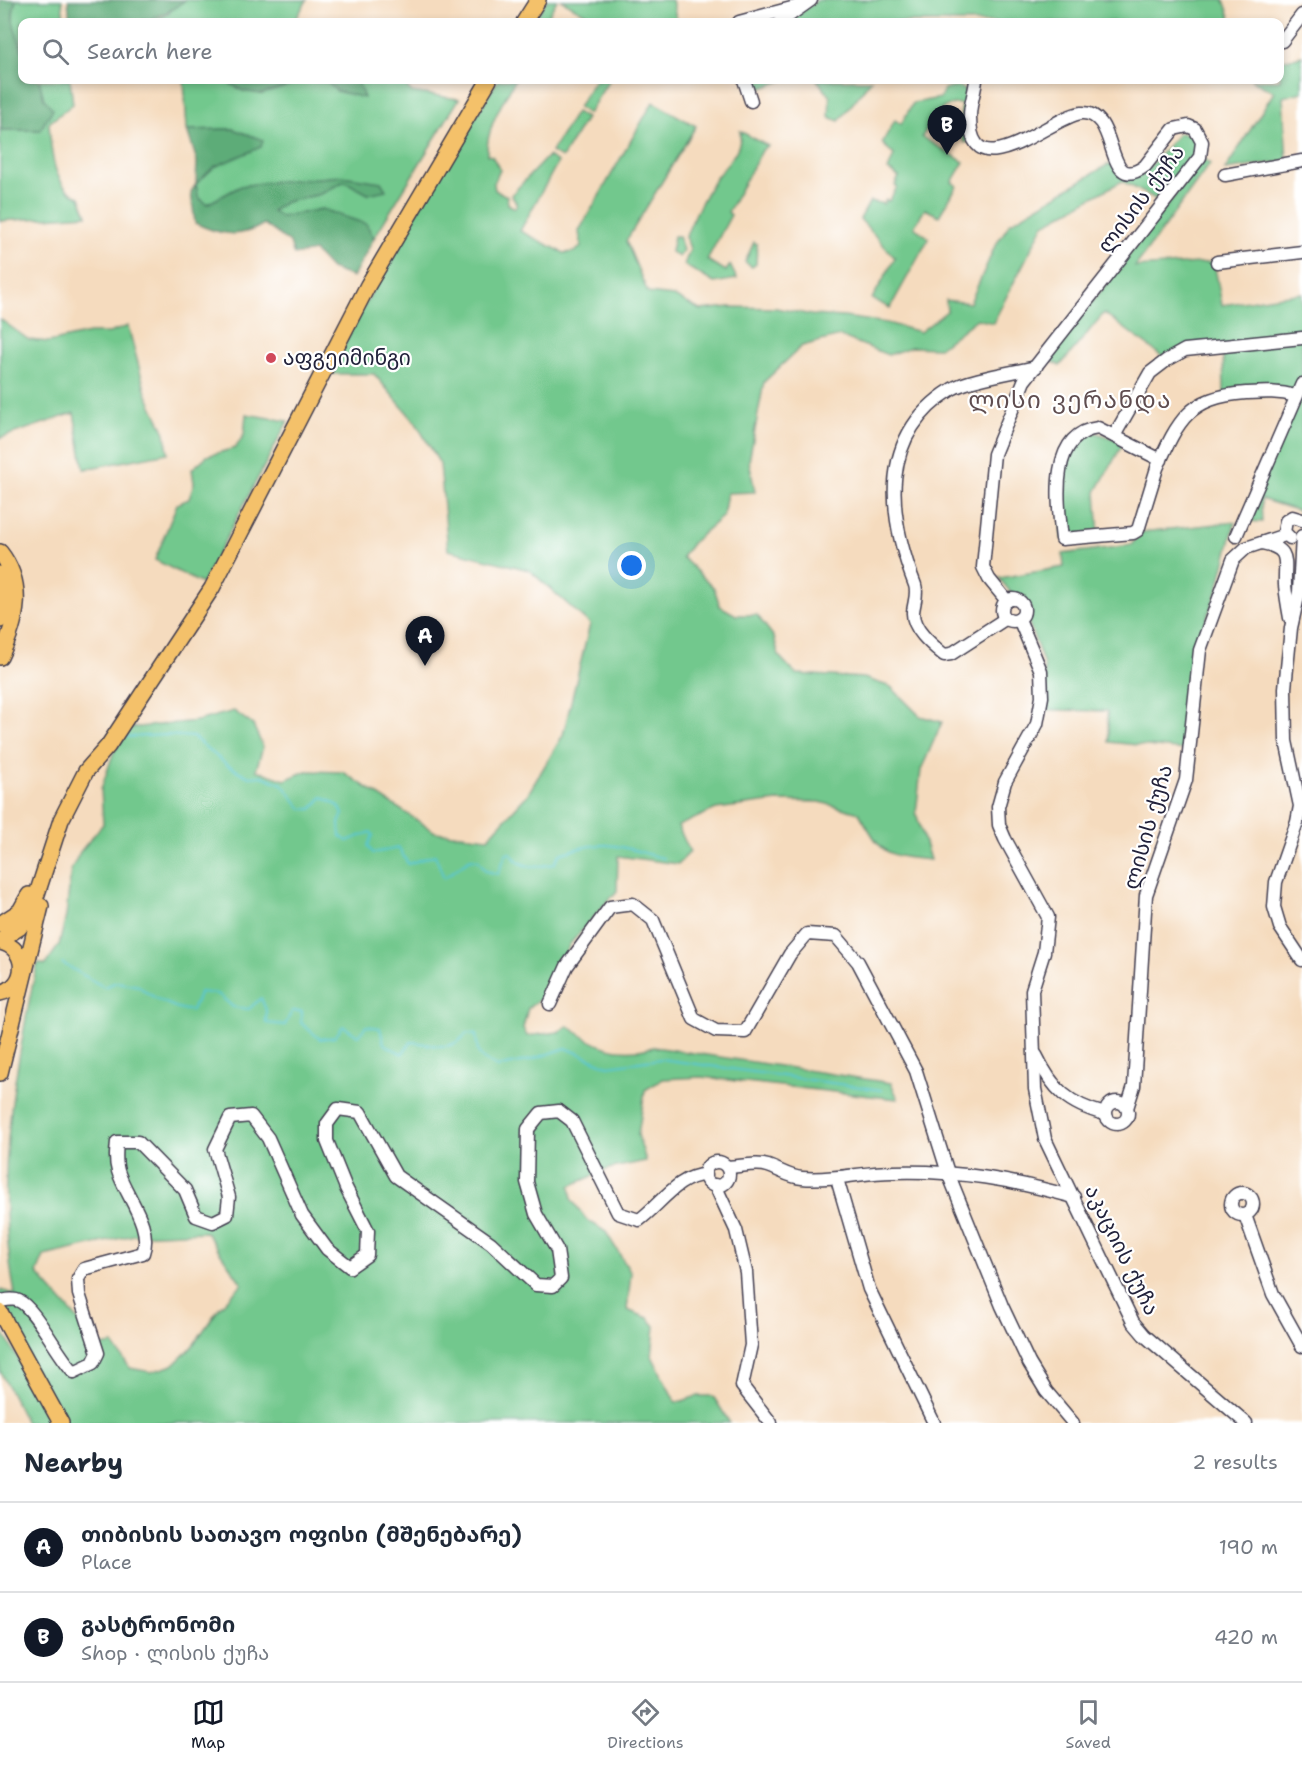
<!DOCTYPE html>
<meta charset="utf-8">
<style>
:root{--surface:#fff;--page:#f6f6f7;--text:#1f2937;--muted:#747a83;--line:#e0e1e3;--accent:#111827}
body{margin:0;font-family:"Shantell Sans","Noto Sans Georgian",sans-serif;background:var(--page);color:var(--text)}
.you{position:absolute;left:632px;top:566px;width:21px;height:21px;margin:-15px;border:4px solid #fff;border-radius:50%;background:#1a73e8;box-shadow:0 0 0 9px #1a73e833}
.badge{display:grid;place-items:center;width:39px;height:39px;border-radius:50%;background:var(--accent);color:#fff;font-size:20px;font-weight:700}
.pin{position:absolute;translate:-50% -50px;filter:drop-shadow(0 2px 3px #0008)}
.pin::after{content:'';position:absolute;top:32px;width:21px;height:18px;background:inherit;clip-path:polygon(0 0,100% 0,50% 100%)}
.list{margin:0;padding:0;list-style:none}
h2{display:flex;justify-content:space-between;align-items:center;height:78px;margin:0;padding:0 24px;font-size:26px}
h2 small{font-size:20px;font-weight:400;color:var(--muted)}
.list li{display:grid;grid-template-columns:39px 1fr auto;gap:18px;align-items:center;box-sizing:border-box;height:90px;padding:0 24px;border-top:2px solid var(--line)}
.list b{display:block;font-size:22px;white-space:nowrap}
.list p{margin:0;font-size:20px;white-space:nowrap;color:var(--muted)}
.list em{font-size:20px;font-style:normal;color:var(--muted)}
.icon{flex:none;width:33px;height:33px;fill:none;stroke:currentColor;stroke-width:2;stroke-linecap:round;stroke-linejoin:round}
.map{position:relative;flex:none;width:1302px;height:1423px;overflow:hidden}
.search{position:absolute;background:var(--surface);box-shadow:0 3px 9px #0003;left:18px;right:18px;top:18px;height:66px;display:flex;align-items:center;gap:15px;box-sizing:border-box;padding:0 21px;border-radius:12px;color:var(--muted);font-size:22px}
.sheet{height:258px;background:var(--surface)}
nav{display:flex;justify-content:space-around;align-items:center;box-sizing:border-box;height:84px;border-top:2px solid var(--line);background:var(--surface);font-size:16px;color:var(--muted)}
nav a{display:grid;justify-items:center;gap:3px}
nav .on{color:var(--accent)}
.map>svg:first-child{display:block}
.green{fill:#72c88d;stroke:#4a7564;stroke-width:1.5;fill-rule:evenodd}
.forest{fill:#5dac78;stroke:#40675a;stroke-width:1.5}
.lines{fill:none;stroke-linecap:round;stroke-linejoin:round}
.stream{stroke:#59c6d0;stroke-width:2}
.minor-casing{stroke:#423e4f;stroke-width:15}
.major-casing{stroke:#423e4f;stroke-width:18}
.minor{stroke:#fff;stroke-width:12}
.major{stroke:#f4c16a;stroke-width:15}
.poi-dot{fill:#d1495b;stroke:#fff;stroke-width:2}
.labels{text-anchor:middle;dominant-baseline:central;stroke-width:4.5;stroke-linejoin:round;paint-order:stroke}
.street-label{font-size:21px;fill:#22223b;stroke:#fff}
.poi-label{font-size:21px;fill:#22223b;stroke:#fff;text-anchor:start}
.quarter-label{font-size:24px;letter-spacing:1.5px;fill:#5f4d50;stroke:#fff}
</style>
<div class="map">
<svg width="1302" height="1423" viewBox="0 0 1302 1423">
<rect width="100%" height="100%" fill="#fff"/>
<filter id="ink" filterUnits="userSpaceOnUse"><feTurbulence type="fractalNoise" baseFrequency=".0167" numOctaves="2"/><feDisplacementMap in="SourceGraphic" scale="12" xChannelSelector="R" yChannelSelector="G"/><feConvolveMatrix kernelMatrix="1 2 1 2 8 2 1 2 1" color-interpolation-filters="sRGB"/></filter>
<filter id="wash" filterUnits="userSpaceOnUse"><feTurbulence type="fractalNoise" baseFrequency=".008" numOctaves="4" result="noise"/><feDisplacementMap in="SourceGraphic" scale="24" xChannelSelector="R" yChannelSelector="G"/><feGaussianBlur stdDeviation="1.35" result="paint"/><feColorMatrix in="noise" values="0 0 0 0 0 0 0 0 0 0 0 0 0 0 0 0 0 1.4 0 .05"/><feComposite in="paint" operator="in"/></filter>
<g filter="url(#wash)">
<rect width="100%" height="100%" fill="#f5dbbe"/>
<g class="green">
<path d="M16,0h46l2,22h-42v28c-9,-16 -12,-32 -6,-50z"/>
<polygon points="185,0 307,0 297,17 297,22 146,22 164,16"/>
<polygon points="547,0 557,0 545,22 533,22"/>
<polygon points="561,0 672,0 677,22 600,22"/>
<polygon points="818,0 1224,0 1232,22 788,22"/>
<polygon points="1302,56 1302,92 1283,97 1287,161 1225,170 1274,92 1251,80 1280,80 1280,61"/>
<path d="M39,80h31l3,24 -24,19c2,27 3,64 31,74l7,18 -87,6v-94l1,3h39l6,-12z"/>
<polygon points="184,80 224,80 243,91 262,94 304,81 327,82 337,91 363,97 357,80 400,80 412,92 459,99 374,238 366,224 322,209 281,217 272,212 285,202 321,194 345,181 368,194 361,180 342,176 241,186 208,204 198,197 196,184 214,167 231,159 233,129 187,130"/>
<path d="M498,80h17c-13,24 -29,47 -28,75l5,1 8,14 -6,13 1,7 12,6 1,8 7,4 2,-4 -6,-9 37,-39 10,6 -38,69 44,22 10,-1 7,-5 -2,-16 74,-129 43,24 -70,115 22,52 26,3 26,14 30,-3 46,1 36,7 32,2 43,6 33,9 27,-21 -1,-11 24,3 25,-57 15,-23 97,-58c12,-2 22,10 35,10l37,-42 12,2 5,5 1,12 -36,50 -39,-21 -78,43 -51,99 -16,-4 -38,29 -28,-1 -23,8 -48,-19 -38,10 -38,36 -15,79 6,31 -28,1 -4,23 -29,25 -12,16 32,31 6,18 16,9h21l17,22 5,19 17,18 68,4 27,9 29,29 22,6 -21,48 -5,43 14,47c-49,-5 -46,-5 -71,-47l-39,-11 -43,-1 -61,8 -38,17 12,26 -12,12 -60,-8 -1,35 -47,53 -25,52 -17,12 -5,20 4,8 31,-4 10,-6c29,22 50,30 86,21l237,36 7,16 -197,-22 -38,2 -18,11 -7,45 8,26 -38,8 -38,17 2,14 14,19 20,13 25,41 -4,37 21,8 7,8 -3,30 24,47 21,-7h16l17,27h-669l-61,-111v-22l15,4c-15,-76 -10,-160 4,-236 6,-32 10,-64 19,-95l7,2 14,-20 7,-29 5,-46 9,-18 23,-28 -2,-35 13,-38 15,-23 68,-7 37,-10 19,14 10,22 -7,23 29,10 21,-9 37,1 92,60 53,6 40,-44 35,-59 27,-111 -61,-54 -81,-20 -8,-86 -24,-41 -42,-49h-43l10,-25 66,-122zM206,1232l36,52 -23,24 -27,39 -19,18 -22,7 -21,-4 -17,-24 -12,2 -64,-73 7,-17 90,-21z"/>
<polygon points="595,80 609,80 588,114 578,107"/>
<polygon points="750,80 784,80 760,89"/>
<polygon points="817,80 871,80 839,121 829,117 830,96"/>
<path d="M960,87l9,7 1,47 -5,2 -5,-10 1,-29c-22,-2 -28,16 -39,33l42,25 -12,20 5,4 -18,30 -14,-7 -11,18 15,11 -39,70 -18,-9 23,-41 -35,-39 10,-18 14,3 2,-4 3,1 8,-14 -2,-2 4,-8 -11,-7 6,-15 -12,-12 13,-23 6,4 12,-21 27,-5 4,-9z"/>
<polygon points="576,112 586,118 562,158 551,152"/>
<path d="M740,131l28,15 -5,3 -35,63 3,3 -24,45 19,11 4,-6 7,14 -23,4 -30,-18 6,-16 -4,-12c3,-12 22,-48 29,-58 11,-15 28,-29 25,-48z"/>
<polygon points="1203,159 1210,164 1135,267 1214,262 1222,305 1302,293 1302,335 1164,358 1104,313 1060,366 1048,359"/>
<polygon points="674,236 679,236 683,251 679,257 671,252"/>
<polygon points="754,242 757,244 756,264 752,267 745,262"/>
<polygon points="0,319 29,340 49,342 89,333 109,333 128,326 146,393 165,433 168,453 84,469 74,413 0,438"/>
<polygon points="1302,338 1302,384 1296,396 1302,400 1302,512 1261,499 1262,522 1247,521 1296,396 1224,395 1223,346"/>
<polygon points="246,414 288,421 202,584 155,560 177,504 189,499 194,483 192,469 207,456 235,448 244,435"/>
<polygon points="1088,430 1124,442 1096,492 1099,535 1062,539 1061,466"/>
<polygon points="1235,522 1218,589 1194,652 1185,750 1109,742 1107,711 1047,710 1044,665 1028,621 1031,611 1024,597 1012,594 999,578 1064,567 1063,554 1131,545 1142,532"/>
<polygon points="0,1327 54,1423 26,1423 0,1371"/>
</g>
<g class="forest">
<path d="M0,0h16c-8,23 1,29 6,50 3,9 0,21 0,30h17l5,19 9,10 -13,21h-39z"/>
<path d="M68,0h117c-39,31 -67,23 -115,22z"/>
<polygon points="224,80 357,80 364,98 337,91 327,82 304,81 262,94 243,91"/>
<path d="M233,129l30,11 -2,7 -47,20 -18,17 2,13 9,7 34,-18 28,-4 73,-6 39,6 5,8 -18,4 -24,-13 -23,13 -36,8 -13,9 9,6 41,-8 44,15 8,14 -21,39 -22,-8 -17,-18 -20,4 -4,-12 -26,-19c-24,15 -44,11 -69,-1l-4,-31 5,-8 1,-23 -10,-31z"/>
</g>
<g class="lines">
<g class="stream">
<path d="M125,737l42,-2 26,2 34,28 22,12 13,-1 20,8 20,25h10l10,-12 17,9 4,8 -4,9 1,13 7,5 24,-9 2,3 -5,11 5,7 26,-5 9,16 27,-9 9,23 26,-19 8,1 8,11 12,3 8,-20 5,-1c9,17 27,14 43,11l6,-10c46,-16 58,-8 103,4"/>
<path d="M62,963l42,24 13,-5 22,4c8,9 40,26 53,24l8,-18 18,2 15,13 16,2 12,-11 5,12v13l19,2 7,-14h10l-1,12 19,16 15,-2 8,-11 15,10 8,-10 14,2 4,16 18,10 9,-12c24,2 39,12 56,-9l9,1 2,18 5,7 14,8 33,-7 36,-12 42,18 53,-7 220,31"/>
</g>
</g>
</g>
<g filter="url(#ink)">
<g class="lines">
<g class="minor-casing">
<g id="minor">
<polyline points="739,22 803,5"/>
<polyline points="780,22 811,0"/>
<polyline points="1282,41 1302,15"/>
<polyline points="744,80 751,101"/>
<path d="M976,80c-1,11 -6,24 -6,36 -1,78 82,0 111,-3 40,-3 22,84 64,53l29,-37 14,-3 7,3 7,13 -2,15 -176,224 -30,73 -11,113 6,12 18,22"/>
<polyline points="1225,175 1302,161"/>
<polyline points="1217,262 1302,252"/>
<polyline points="1114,436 1150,373 1167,360 1185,350 1302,338"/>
<path d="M1161,460l-63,-32c-50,6 -40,75 -36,111l71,-6 5,-3 19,-62c21,-48 32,-71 89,-75 18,-1 32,-2 50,3"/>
<polyline points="1236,536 1302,384"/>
<polyline points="1302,536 1299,592 1291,628 1285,688 1286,741 1300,806 1297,822 1276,882 1274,907 1280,927 1302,960"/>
<polyline points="1290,538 1284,532 1286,521 1292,517 1302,520"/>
<path d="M1262,543c30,6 22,18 23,42 1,11 3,22 5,33"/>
<circle cx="1013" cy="610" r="11"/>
<path d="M1005,619l-54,35 -7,1c-12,-10 -32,-26 -31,-43 1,-10 5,-18 2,-27 -28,-72 -37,-150 37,-196 16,-10 64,-17 84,-22"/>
<polyline points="1019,619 1041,671 1042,697 1037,724 1005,782 998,807 999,825 1005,839 1048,917 1044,952 1032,990 1035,1089 1045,1139 1133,1322 1144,1335 1246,1423"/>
<polyline points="550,1004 567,966 610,907 633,904 653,920 694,1019 716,1031 745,1032 790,954 807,934 836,936 858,962 916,1071 948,1173 1002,1306 1029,1363 1046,1391 1073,1423"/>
<path d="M1036,1055c17,35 32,49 69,59"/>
<circle cx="1117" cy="1113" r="11"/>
<polyline points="1127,1108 1134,1086 1146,895 1186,780 1200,650 1233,560 1246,548 1285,535"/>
<circle cx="717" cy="1174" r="12"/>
<path d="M727,1167c12,0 30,-5 41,-1 12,4 21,11 34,12 31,3 61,-6 91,-6 64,-2 120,8 181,25"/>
<polyline points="837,1179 869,1289 934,1423"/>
<polyline points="715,1185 736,1230 746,1272 751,1345 742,1386 771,1423"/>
<circle cx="1242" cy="1204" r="11"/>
<polyline points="1245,1215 1273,1294 1302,1346"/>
<path d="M0,1301c6,-1 14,-3 19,0 16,7 39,55 55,71l19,-9 5,-10 -19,-59 -1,-15 6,-10 59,-16c10,-27 -18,-58 -25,-82 -3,-10 -2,-19 -1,-29h21l47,48 11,26 17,6 14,-7 2,-18 -14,-48 15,-31 21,-2 17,22 34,77 25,34 23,18 17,-12 1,-24 -22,-43 -19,-47v-17l11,-15 22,3 36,64 95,67 45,42 17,1 8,-8 -4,-28 -21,-36 -9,-32 1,-53 13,-16 18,-2 13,10 46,92 21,7c20,-14 40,-46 67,-45"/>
</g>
</g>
<g class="major-casing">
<g id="major">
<polyline points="524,22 538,0"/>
<path d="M0,552c26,33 17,70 0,105"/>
<polyline points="0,574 5,593 0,620"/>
<polyline points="0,924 20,911 29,895"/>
<polyline points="0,940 19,928 27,918 36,897 61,820 86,771 108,746 212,588 368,285 489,80"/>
<path d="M0,942c29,6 28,45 0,51"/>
<polyline points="0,1073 41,906"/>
<polyline points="0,1312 61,1423"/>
</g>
</g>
<use href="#minor" class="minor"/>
<use href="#major" class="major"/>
</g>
</g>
<circle class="poi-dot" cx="271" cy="358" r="6"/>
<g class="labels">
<g class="street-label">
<text transform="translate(1141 199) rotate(-53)">ლისის ქუჩა</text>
<text transform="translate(1148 827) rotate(-74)">ლისის ქუჩა</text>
<text transform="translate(1122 1250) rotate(64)">აკაციის ქუჩა</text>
</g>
<g class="poi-label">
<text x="283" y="358">აფგეიმინგი</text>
</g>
<g class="quarter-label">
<text x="1070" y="400">ლისი ვერანდა</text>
</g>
</g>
</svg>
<div class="you"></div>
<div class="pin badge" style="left:425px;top:666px">A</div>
<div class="pin badge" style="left:947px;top:155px">B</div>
<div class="search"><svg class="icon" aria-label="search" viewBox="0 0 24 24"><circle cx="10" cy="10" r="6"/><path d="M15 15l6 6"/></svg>Search here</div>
</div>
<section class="sheet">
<h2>Nearby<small>2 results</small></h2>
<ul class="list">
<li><span class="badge">A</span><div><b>თიბისის სათავო ოფისი (მშენებარე)</b><p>Place</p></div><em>190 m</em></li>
<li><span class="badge">B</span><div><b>გასტრონომი</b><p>Shop · ლისის ქუჩა</p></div><em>420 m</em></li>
</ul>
</section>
<nav>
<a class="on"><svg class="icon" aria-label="map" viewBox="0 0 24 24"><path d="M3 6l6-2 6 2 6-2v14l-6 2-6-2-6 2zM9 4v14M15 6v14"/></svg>Map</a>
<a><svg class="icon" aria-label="directions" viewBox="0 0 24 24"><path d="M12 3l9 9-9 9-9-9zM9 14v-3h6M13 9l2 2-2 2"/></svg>Directions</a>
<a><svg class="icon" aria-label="saved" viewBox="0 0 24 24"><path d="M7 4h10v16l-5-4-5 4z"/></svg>Saved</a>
</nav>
